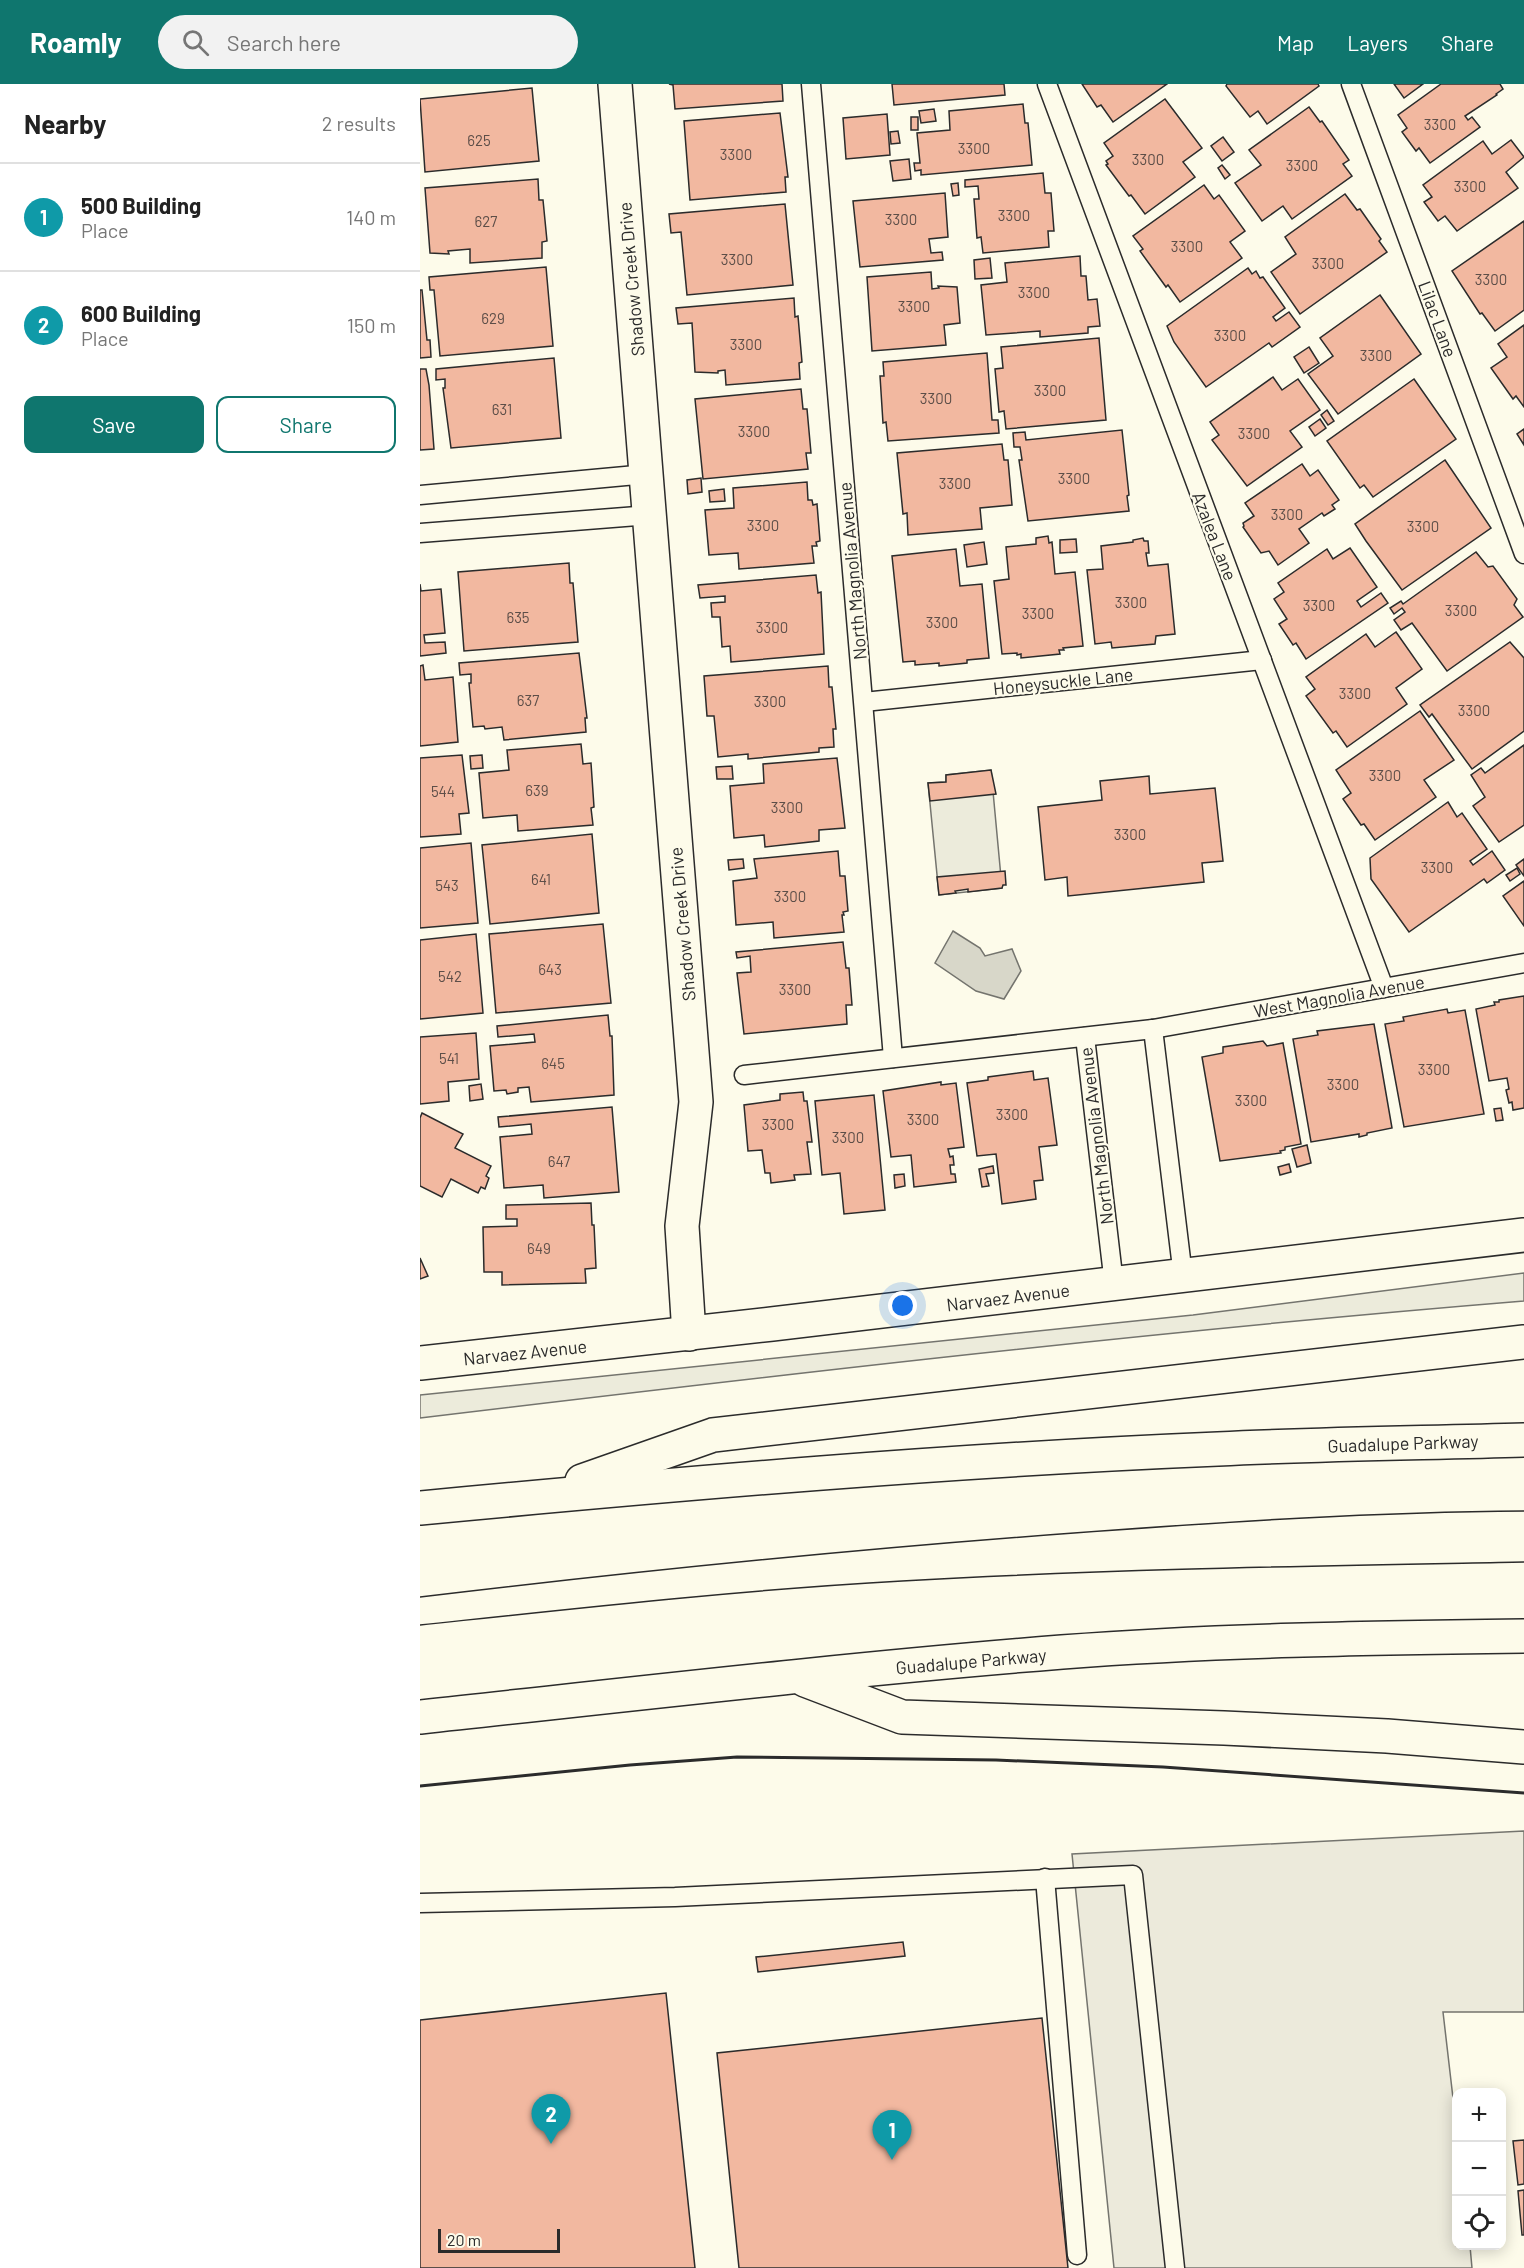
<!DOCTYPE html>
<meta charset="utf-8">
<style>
:root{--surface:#fff;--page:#f2f2f2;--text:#222;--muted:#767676;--line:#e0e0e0;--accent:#0f766e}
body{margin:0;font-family:Barlow,sans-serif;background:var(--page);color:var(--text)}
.controls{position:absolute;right:18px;bottom:18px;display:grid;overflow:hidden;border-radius:12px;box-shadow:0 3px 15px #0003}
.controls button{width:54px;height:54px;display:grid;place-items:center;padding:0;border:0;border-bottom:2px solid var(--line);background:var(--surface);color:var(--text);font:30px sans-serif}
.scale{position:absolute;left:18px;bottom:15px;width:122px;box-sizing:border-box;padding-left:6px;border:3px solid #2b2b2b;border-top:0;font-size:16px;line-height:21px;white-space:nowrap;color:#2b2b2b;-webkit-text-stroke:4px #fdfbea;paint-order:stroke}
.you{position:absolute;left:483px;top:1222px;width:21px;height:21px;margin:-15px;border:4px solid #fff;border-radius:50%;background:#1a73e8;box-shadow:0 0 0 9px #1a73e833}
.badge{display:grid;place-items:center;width:39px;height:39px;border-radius:50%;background:var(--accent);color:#fff;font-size:20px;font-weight:700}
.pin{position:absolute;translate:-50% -50px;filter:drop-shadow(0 2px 3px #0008)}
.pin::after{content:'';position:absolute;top:32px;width:21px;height:18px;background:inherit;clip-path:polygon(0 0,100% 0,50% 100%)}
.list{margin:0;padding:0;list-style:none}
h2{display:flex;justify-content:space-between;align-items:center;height:78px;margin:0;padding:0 24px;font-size:26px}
h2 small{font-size:20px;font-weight:400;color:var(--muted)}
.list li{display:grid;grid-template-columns:39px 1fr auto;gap:18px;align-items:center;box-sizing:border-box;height:108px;padding:0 24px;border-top:2px solid var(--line)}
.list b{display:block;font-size:22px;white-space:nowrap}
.list p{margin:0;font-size:20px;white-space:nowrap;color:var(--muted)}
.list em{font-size:20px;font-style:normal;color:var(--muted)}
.actions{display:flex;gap:12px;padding:18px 24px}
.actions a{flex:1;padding:14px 0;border:2px solid var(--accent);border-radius:12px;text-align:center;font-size:21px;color:var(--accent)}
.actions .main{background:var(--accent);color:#fff}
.icon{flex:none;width:33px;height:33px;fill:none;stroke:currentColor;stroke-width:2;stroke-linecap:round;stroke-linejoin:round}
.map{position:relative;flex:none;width:1104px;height:2184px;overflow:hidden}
header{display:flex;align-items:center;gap:36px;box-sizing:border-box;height:84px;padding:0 30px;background:var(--accent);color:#fff}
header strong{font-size:28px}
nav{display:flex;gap:33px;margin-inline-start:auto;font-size:21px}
.search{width:420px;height:54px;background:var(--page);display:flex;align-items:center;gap:15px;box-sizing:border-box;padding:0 21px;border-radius:33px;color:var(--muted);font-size:22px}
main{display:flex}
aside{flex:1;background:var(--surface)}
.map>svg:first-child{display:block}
.green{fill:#ecebdb;stroke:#74746e;stroke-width:1.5}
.parking{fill:#eceadb;stroke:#74746e;stroke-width:1.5}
.water{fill:#d8d7c9;stroke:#74746e;stroke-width:1.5}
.building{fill:#f2b8a0;stroke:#2b2b2b;stroke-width:1.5}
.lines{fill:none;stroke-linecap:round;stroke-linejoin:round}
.service-casing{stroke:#2b2b2b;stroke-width:21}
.minor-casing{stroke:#2b2b2b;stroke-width:36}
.secondary-casing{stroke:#2b2b2b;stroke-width:36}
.motorway-casing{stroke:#2b2b2b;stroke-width:36}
.service{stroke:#fdfbea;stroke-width:18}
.minor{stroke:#fdfbea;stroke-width:33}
.secondary{stroke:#fdfbea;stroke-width:33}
.motorway{stroke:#fdfbea;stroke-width:33}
.tram{stroke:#2b2b2b;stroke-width:1.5}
.wall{stroke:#2b2b2b;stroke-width:3}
.labels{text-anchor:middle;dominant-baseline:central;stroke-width:4.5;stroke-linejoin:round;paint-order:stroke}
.number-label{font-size:15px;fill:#5d4e48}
.street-label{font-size:18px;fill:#2b2b2b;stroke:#fdfbea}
</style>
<header>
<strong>Roamly</strong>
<div class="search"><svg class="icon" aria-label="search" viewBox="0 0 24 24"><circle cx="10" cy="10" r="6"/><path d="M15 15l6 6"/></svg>Search here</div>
<nav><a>Map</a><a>Layers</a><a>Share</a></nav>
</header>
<main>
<aside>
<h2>Nearby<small>2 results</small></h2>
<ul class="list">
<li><span class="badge" style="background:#0f9aa8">1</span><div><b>500 Building</b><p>Place</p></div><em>140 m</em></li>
<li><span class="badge" style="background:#0f9aa8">2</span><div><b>600 Building</b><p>Place</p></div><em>150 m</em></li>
</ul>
<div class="actions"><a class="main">Save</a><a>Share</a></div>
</aside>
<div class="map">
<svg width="1104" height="2184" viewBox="0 0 1104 2184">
<rect width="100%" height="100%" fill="#fdfbea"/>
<g class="green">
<polygon points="571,686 582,804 519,811 508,699 526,698 526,691"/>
<path d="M1104,1189v28c-369,30 -737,73 -1104,117v-23l773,-80z"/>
</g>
<polygon class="parking" points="1104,1747 1104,1928 1023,1928 1036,2040 1036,2162 1050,2162 1052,2184 694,2184 652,1770"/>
<polygon class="water" points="533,847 560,864 565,872 592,865 601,887 584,915 556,907 515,879"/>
<g class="building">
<polygon points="249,0 362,0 363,17 255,25 253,1"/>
<polygon points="472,0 584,0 585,11 474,21"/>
<polygon points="662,0 747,0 693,38 681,21 677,23"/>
<polygon points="807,0 898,0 899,2 847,40 838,27 830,33 806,2"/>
<polygon points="974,0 1003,0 984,14"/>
<polygon points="1021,0 1080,0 1083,5 1076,10 1077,11 1045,32 1048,36 1052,33 1060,43 1010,79 999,64 996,67 982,48 987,44 978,31"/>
<polygon points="112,4 119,77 5,88 0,15"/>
<polygon points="745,15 782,64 763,78 775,93 725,130 711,111 709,112 686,81 688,80 686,77 693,72 684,59"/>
<polygon points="603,20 605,39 608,39 612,81 501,91 501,86 495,87 494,79 500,79 497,49 530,46 529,27"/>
<polygon points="889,23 900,38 902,37 929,76 923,80 932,92 872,135 863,122 842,137 815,99 841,81 829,66"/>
<polygon points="514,25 516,37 501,39 499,27"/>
<polygon points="360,29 368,93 365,93 366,108 270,116 264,37"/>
<polygon points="467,30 470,71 426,75 423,34"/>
<rect x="491" y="33" width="7" height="13"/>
<polygon points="478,47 480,59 471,60 470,48"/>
<polygon points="803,53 814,68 802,77 791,62"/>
<polygon points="1091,56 1104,73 1086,88 1098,104 1037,147 1025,132 1018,137 1004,118 1012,113 1003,101 1063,57 1072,70"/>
<polygon points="489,75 491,95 473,97 470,77"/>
<polygon points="802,81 810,91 805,95 798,84"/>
<polygon points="623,89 625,109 631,109 634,147 628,147 629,163 563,169 561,153 557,154 554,115 559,115 558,102 545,103 545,96"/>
<polygon points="118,95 119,116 123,116 127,157 122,158 122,174 50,179 50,165 28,167 29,170 10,169 5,104"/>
<polygon points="538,99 539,111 533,112 531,100"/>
<polygon points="784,101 794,115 799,111 825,147 810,158 822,174 760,218 748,201 746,203 720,167 723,165 713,152"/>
<polygon points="525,109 528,153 509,155 511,169 522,168 523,176 440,183 433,117"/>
<polygon points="925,110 937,126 940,125 961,155 959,157 967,168 880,230 851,188 876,170 865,153"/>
<polygon points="365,120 373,201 267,211 261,148 251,149 249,130"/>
<polygon points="1104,137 1104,226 1075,247 1062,229 1060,230 1032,187"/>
<polygon points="660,172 661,192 666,192 668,216 677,215 680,242 668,243 668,249 620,253 620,247 566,251 561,201 587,198 585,179"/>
<polygon points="570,174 572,194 555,195 554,176"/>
<polygon points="126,183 133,262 20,272 14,206 10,206 9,193"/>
<polygon points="828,184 832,190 836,187 840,194 843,193 865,224 853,233 856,237 869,228 880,243 852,263 849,259 786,303 754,258 747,242"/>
<polygon points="511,188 512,205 519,204 518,202 537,203 540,239 524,241 526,261 452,267 447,193"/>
<polygon points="0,206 2,206 7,256 10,256 11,273 0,274"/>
<polygon points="960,211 1001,270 918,330 888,290 913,272 900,254"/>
<polygon points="374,214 375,233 378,232 382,278 379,279 380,295 306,301 305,286 298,287 298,289 275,288 272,239 258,240 256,224"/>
<polygon points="1104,241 1104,323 1096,312 1093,315 1071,284 1087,273 1078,260"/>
<polygon points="679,254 686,336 586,345 584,327 579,328 575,285 583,284 581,263"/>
<polygon points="889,263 899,279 884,289 874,273"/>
<polygon points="567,269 572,336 578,336 579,349 468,357 466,338 463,339 460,292 464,292 463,278"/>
<polygon points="134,274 141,354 31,364 23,304 25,304 25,295 16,296 16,285"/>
<polygon points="0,285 6,285 9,301 14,365 0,366"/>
<polygon points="853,293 862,306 878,295 900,326 870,347 882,363 827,402 792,356 799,351 790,338"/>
<polygon points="994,295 1036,355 953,413 944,401 940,404 907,357"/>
<polygon points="381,305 383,325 387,325 391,369 386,369 388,385 283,395 275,315"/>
<polygon points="907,326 914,337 908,341 901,331"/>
<polygon points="900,335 906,344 895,352 889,343"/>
<polygon points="1104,345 1104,361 1097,350"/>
<polygon points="702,346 709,411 707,412 709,427 608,437 599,376 602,376 600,363 594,363 593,349 605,348 606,356"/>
<polygon points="582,360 584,376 588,376 592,421 560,424 562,445 488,451 487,429 483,430 477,369"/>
<polygon points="1025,376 1071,444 982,506 946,457 935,440"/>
<polygon points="882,380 890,392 898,386 919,416 912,421 915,425 904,432 902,429 879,445 889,459 858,481 849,467 841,469 823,443 824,442 823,439 834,432 825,419"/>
<polygon points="281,394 282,408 268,410 267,396"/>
<polygon points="387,398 388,416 392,416 393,421 397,420 400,457 396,458 397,462 392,462 394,479 319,485 318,469 289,471 285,426 314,424 313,404"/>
<polygon points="304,405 305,417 290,418 289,407"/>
<polygon points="628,452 629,459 632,458 635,490 655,488 663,562 643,564 644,566 639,566 640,570 601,574 601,570 597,571 597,569 582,570 574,497 589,495 586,463 616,460 616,454"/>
<polygon points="723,454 724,457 728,457 729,469 726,469 728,482 748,480 755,550 736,552 735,560 692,564 691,558 675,560 667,486 683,485 681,462 713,458 713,456"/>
<polygon points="656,455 657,468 640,469 640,456"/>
<polygon points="564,458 567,480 547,483 544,461"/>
<polygon points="930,464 957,503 937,517 941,523 961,509 968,519 886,575 876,559 873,561 859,540 867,535 854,515 864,508 858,499 907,465 913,475"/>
<polygon points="536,465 540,502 562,500 569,574 547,576 547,579 519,582 519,579 495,581 495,577 483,578 472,472"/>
<polygon points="1056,468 1068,483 1073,482 1097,515 1094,521 1103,533 1027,587 992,539 981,546 974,536 985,528 982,524 974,530 970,524 981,517 983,520"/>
<polygon points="149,479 150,499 153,499 158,558 44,567 38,488"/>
<polygon points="396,491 398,509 401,508 404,570 311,578 310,562 302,563 300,533 292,533 291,519 305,518 305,512 280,514 278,501"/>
<polygon points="0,500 1,507 21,505 25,549 4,551 5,559 25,558 26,569 0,572"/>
<polygon points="976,548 1002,585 976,604 987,620 927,663 916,647 913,649 886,612 895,605 886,593 946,550 955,563"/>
<polygon points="1090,558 1104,574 1104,647 1052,685 1012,630 1009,633 1000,621"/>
<polygon points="159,569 167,634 165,634 166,648 84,656 82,643 65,645 64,642 53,643 49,599 51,599 51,590 40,591 39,579"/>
<polygon points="3,581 5,596 33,593 38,658 0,662 0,582"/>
<polygon points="408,582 409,603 412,603 416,645 413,645 414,663 399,664 399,668 328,675 328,670 298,673 294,632 287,632 284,592"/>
<polygon points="1000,627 1034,676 1004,696 1016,713 955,756 944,740 941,741 923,715 931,709 916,686"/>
<polygon points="161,660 163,680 171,679 174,723 171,724 173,741 98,747 97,731 63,734 59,689 89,686 87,666"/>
<polygon points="1104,661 1104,741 1079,758 1053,722 1065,713 1051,691 1061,684 1065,689"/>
<polygon points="42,671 49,729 39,730 41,750 0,753 0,674"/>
<polygon points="62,671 63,684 51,685 50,672"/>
<polygon points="417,674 425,744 399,746 399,757 345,763 344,751 314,754 310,702 344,699 343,680"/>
<polygon points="312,682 313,695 297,695 296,683"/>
<polygon points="571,686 576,710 510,717 508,699 526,698 526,691"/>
<polygon points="729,692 730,710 795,704 803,777 782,779 784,798 648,812 647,793 625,796 618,723 682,716 680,697"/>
<polygon points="1028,718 1037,733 1042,729 1067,765 1050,777 1053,781 1072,767 1085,786 1067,799 1064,795 989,848 951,795 950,774"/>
<polygon points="172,750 179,829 70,840 62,761"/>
<polygon points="51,759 58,839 0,844 0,764"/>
<polygon points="418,767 420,792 425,792 428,827 423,828 424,831 422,831 424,848 354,854 353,838 316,841 313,797 337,794 334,775"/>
<polygon points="323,775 324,784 309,786 308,776"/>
<polygon points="1104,775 1104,792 1096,781"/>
<polygon points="1097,784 1100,790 1090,797 1086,791"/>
<polygon points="585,787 586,801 583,801 582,804 548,808 548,805 535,807 536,809 519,811 517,793"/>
<polygon points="1104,797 1104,842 1083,812"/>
<polygon points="183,840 191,919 76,929 69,850"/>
<polygon points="56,850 63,929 0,935 0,856"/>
<polygon points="423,858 426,884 429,884 432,921 426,921 427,940 324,950 317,889 331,888 330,872 317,874 316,868"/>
<polygon points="1104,912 1104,1024 1093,1026 1092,1018 1089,1019 1086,1006 1089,1005 1087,994 1069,997 1056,925 1075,921 1074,918 1079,918 1079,916"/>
<polygon points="1027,925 1028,929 1045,926 1064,1030 984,1043 965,940 984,937 983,933"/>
<polygon points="188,931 190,952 192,952 194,1011 111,1018 109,1003 98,1004 98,1008 87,1010 86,1006 74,1007 70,962 115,958 114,950 78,953 77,942"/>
<polygon points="954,940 972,1044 947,1049 947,1051 939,1053 939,1050 891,1058 873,955 898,951 897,947"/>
<polygon points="56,949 59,995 28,998 29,1017 0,1020 0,953"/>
<polygon points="843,957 847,962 863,959 881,1060 865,1063 865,1066 860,1067 861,1069 800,1077 782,973 803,969 803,963"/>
<polygon points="613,987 614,996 628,994 637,1061 619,1063 623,1096 614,1097 616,1115 582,1120 576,1070 557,1072 547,999 568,996 568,993"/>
<polygon points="521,998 521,1001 536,999 544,1063 528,1065 530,1073 533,1072 534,1081 530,1081 531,1090 535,1090 536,1098 494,1103 491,1071 471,1073 463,1007"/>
<polygon points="61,1000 63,1015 50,1017 49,1002"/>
<polygon points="383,1008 384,1017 387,1017 392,1058 387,1058 391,1090 374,1091 375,1096 351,1099 350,1089 345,1089 342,1066 328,1067 324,1021 360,1016 360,1010"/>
<polygon points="454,1011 465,1126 424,1130 420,1089 402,1091 395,1017"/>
<polygon points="192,1023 199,1108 124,1114 123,1101 84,1104 80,1053 112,1050 111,1040 79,1043 78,1033"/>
<polygon points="1081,1024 1083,1036 1076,1037 1074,1025"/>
<polygon points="2,1029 43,1050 35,1064 71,1082 66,1092 69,1094 65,1105 61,1103 58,1109 31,1095 22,1113 0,1102 0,1034"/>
<polygon points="887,1061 891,1079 877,1083 872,1065"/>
<polygon points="869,1080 871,1088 860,1091 858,1083"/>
<polygon points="573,1082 574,1089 566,1090 569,1102 562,1103 559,1085"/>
<polygon points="484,1090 485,1102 475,1104 474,1091"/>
<polygon points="171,1119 172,1141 174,1141 176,1184 165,1185 166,1199 82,1201 82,1188 64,1188 63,1143 97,1142 97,1135 86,1135 86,1121"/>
<polygon points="0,1174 8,1192 0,1195"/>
<polygon points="483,1858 485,1872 338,1888 336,1873"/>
<polygon points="246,1909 275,2184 0,2184 0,1936"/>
<polygon points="622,1934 648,2184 319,2184 297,1969"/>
<polygon points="1104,2056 1104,2100 1098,2101 1093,2057"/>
<polygon points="1104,2106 1104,2151 1102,2151 1098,2107"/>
</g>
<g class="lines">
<g class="service-casing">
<g id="service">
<polyline points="391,0 473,974"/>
<polyline points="627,0 964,904"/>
<polyline points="931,0 1104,470"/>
<polyline points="0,411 227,390"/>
<polyline points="0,449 230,431"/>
<polyline points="444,618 842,576"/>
<polyline points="733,945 763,1192"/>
<polyline points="665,953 694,1200"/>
<polyline points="324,991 733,945 1104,879"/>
<polyline points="625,1794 657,2171"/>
<polyline points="0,1819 255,1813 713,1791 755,2184"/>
</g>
</g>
<g class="minor-casing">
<polyline id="minor" points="195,0 276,1018 262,1142 269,1250"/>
</g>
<g class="secondary-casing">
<polyline id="secondary" points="0,1279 352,1240 1104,1151"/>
</g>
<g class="motorway-casing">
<g id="motorway">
<polyline points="162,1397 293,1351 1104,1258"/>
<path d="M0,1424c265,-25 532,-48 798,-59 102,-5 204,-6 306,-9"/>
<polyline points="385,1596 482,1633 804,1644 967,1652 1104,1663"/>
<path d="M0,1633c214,-23 428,-48 642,-65 154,-12 308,-14 462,-16"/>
</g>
</g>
<use href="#service" class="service"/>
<use href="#minor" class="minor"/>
<use href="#secondary" class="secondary"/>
<use href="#motorway" class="motorway"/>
<g class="tram">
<path d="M0,1513c217,-26 435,-48 654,-64 150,-11 300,-21 450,-22"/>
<path d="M0,1541c160,-17 321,-35 482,-44 207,-12 414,-15 622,-19"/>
</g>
<polyline class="wall" points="0,1702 210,1681 317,1673 576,1676 743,1683 1104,1709"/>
</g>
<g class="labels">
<g class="number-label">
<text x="1020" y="40">3300</text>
<text x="59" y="56">625</text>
<text x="554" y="64">3300</text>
<text x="316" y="70">3300</text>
<text x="728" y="75">3300</text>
<text x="882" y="81">3300</text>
<text x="1050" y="102">3300</text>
<text x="594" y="131">3300</text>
<text x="481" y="135">3300</text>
<text x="66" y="137">627</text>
<text x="767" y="162">3300</text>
<text x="317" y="175">3300</text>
<text x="908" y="179">3300</text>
<text x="1071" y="195">3300</text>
<text x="614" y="208">3300</text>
<text x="494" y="222">3300</text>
<text x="73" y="234">629</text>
<text x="810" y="251">3300</text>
<text x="326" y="260">3300</text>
<text x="956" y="271">3300</text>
<text x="630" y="306">3300</text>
<text x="516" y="314">3300</text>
<text x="82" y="325">631</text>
<text x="334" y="347">3300</text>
<text x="834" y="349">3300</text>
<text x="654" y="394">3300</text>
<text x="535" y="399">3300</text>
<text x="867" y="430">3300</text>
<text x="343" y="441">3300</text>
<text x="1003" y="442">3300</text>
<text x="711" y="518">3300</text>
<text x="899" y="521">3300</text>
<text x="1041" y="526">3300</text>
<text x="618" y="529">3300</text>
<text x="98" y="533">635</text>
<text x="522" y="538">3300</text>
<text x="352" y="543">3300</text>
<text x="935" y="609">3300</text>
<text x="108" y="616">637</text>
<text x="350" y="617">3300</text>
<text x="1054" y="626">3300</text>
<text x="965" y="691">3300</text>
<text x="117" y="706">639</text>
<text x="23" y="707">544</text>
<text x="367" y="723">3300</text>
<text x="710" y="750">3300</text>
<text x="1017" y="783">3300</text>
<text x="121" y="795">641</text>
<text x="27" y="801">543</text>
<text x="370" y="812">3300</text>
<text x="130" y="885">643</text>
<text x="30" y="892">542</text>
<text x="375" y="905">3300</text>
<text x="29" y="974">541</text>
<text x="133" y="979">645</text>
<text x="1014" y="985">3300</text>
<text x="923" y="1000">3300</text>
<text x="831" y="1016">3300</text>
<text x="592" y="1030">3300</text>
<text x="503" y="1035">3300</text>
<text x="358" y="1040">3300</text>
<text x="428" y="1053">3300</text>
<text x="139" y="1077">647</text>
<text x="119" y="1164">649</text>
</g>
<g class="street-label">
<text transform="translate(211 195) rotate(-95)">Shadow Creek Drive</text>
<text transform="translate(1018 235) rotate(70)">Lilac Lane</text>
<text transform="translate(795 452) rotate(69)">Azalea Lane</text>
<text transform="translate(432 487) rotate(-95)">North Magnolia Avenue</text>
<text transform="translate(643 597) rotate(-6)">Honeysuckle Lane</text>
<text transform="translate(262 840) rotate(-95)">Shadow Creek Drive</text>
<text transform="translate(919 912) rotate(-10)">West Magnolia Avenue</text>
<text transform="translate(676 1052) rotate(-97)">North Magnolia Avenue</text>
<text transform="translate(588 1213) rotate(-7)">Narvaez Avenue</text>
<text transform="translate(105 1268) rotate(-6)">Narvaez Avenue</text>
<text transform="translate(983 1359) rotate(-2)">Guadalupe Parkway</text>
<text transform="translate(551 1577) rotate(-5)">Guadalupe Parkway</text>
</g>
</g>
</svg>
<div class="controls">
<button>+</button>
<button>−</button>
<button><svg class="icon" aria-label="locate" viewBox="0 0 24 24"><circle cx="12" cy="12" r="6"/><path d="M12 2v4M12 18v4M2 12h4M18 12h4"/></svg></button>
</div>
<div class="scale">20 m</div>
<div class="you"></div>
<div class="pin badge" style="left:472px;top:2076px;background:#0f9aa8">1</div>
<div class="pin badge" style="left:131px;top:2060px;background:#0f9aa8">2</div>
</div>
</main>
